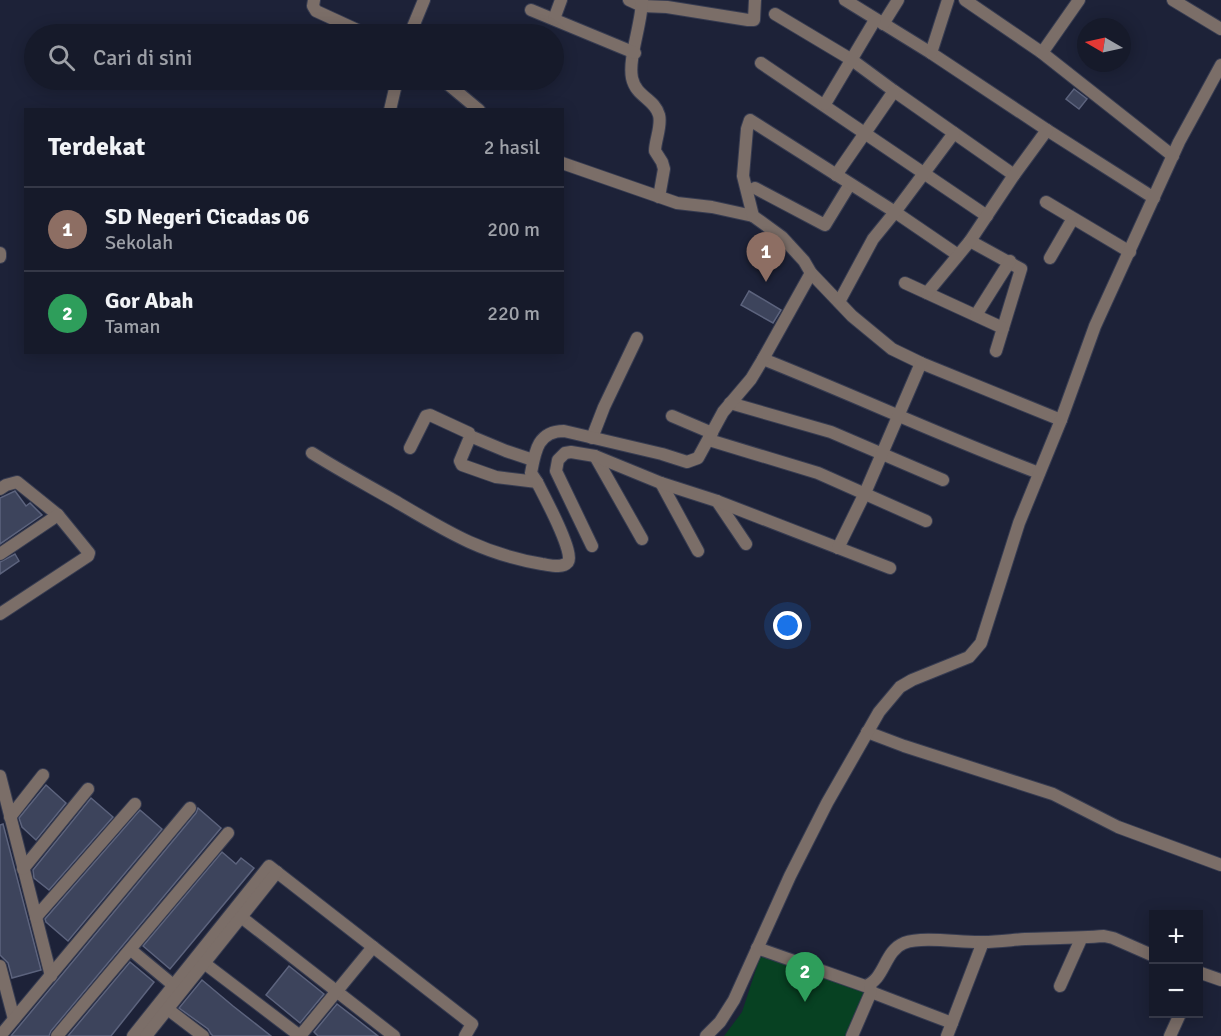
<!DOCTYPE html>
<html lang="id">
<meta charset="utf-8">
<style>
:root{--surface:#161a2a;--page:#232736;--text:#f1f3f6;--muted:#9ea1a8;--line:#353847;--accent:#e2af34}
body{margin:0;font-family:Signika,sans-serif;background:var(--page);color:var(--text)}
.controls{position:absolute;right:18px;bottom:18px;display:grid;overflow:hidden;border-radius:0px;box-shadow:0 3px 15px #0003}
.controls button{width:54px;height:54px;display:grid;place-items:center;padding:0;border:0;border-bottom:2px solid var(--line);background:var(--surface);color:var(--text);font:30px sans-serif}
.compass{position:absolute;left:1077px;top:18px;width:54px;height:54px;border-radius:50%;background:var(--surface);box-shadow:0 3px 15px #0003;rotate:279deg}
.you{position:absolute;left:788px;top:626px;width:21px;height:21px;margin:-15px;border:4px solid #fff;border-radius:50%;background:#1a73e8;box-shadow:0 0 0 9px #1a73e833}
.badge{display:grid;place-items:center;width:39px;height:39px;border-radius:50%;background:var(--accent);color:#fff;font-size:20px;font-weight:700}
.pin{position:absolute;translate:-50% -50px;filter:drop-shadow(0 2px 3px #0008)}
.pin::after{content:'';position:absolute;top:32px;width:21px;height:18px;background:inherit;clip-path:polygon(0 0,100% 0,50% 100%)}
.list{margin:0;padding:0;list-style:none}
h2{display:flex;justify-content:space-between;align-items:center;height:78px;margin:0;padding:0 24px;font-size:26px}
h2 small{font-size:20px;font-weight:400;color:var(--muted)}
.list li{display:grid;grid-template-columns:39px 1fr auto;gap:18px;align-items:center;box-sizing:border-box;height:84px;padding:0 24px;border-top:2px solid var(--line)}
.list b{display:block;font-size:22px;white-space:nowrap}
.list p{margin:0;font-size:20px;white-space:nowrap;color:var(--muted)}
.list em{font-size:20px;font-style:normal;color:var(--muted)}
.icon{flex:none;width:33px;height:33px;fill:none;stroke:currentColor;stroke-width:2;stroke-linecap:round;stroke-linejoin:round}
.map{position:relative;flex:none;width:1221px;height:1036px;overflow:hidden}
.search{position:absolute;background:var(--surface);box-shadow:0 3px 15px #0003;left:24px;top:24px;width:540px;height:66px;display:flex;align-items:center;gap:15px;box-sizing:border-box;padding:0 21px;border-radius:33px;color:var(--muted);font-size:22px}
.panel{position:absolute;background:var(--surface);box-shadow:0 3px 15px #0003;left:24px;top:108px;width:540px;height:246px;border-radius:0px}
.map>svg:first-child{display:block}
.green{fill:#074122}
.building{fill:#3d445c;stroke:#5c637d;stroke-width:1.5}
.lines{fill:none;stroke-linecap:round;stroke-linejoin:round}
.minor-casing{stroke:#373c51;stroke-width:14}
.minor{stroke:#7b6e68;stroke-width:12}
</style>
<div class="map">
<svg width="1221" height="1036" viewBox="0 0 1221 1036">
<rect width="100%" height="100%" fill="#1d2238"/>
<polygon class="green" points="761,954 868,992 850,1036 724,1036 742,1012"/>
<g class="building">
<polygon points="1074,89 1087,99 1079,109 1066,99"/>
<polygon points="749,291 781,310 773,323 741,305"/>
<polygon points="15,491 26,506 30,503 42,515 0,544 0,498"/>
<polygon points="15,554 19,561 0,574 0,562"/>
<polygon points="46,785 66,803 36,840 22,827 19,818"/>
<polygon points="91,798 113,817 49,890 34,878 33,870"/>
<polygon points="198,808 221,828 51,1031 49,1036 11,1036 196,813"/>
<polygon points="140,810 162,829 68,941 46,922 45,919"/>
<polygon points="3,824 41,970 12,978 8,963 0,955 0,825"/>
<polygon points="222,852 236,864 241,858 254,868 170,969 143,946"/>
<polygon points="130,962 154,982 111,1036 68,1036"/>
<polygon points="289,966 324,994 300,1023 266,995"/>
<polygon points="202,980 233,1006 271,1036 213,1036 211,1034 208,1029 179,1008"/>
<polygon points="337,1004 359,1021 378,1036 318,1036 314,1032"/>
</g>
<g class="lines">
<g class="minor-casing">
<g id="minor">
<polyline points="314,0 313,6 316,11 366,34"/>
<polyline points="629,0 642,6 667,7 748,20 754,20 755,0"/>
<path d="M642,0c0,23 -14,58 -10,78 4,19 23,21 27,37 3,11 -4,25 -4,36l7,11 2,7 -5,28"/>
<polyline points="845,0 931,53 1047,130 1154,198"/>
<polyline points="965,0 1041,52 1044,50 1079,0"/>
<polyline points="1173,0 1221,29"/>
<polyline points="531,10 635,53"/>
<polyline points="775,14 852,60 894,91 1014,175"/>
<polyline points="554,19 561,0"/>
<polyline points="883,24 898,0"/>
<polyline points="410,34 424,0"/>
<polyline points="1041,52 1173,156"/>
<polyline points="931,53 948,0"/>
<polyline points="761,63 987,216"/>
<polyline points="443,80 479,110"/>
<polyline points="825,104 875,20"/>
<polyline points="390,110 397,80"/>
<polyline points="562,163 677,203 712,207 753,216 782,237 804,261 811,273 852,316 892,349 921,363 1061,420"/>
<polyline points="836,175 894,91"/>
<polyline points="755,188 825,225 850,184"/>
<polyline points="1046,202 1130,252"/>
<polyline points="753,216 743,176 747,129 750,120 895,212 958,255"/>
<polyline points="970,241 1021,269 996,351"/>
<polyline points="0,253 0,257"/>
<polyline points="1050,258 1072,220"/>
<polyline points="905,283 1003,328"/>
<polyline points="927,293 970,241 1014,175 1047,130"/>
<polyline points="839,302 873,239 895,212 954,133"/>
<polyline points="976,315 1010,261"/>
<path d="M763,359c93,37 183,79 276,114"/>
<polyline points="730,403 831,432 943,480"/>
<polyline points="672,416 712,433"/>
<polyline points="470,436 506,451 533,460"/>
<polyline points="592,438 604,407 637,338"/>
<polyline points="709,440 818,473 926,521"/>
<polyline points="410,448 426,416 430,415 469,433 470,437 460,461 462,465 496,477 537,482"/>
<path d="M312,453c27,17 55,32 83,48 51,30 87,53 147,63 8,1 20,5 26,-2 7,-9 -25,-68 -31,-80l-6,-9c4,-22 7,-42 33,-42l98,23 25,8 11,-4 25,-46 28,-33 12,-20 48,-86"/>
<polyline points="595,456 642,539"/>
<polyline points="661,483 698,551"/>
<polyline points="0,489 6,485 17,482 58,515 89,553 88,556 0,614"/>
<polyline points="717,501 746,544"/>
<polyline points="592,546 556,471 558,460 565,453 571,452 595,456 661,483 717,501 890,568"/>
<polyline points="838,548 865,493 921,363"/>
<polyline points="0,554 58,515"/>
<polyline points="867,732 904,746 1053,794 1118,827 1221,865"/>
<polyline points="0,776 51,976"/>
<polyline points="10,817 43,775"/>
<polyline points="23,869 88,789"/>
<polyline points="236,913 394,1036"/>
<polyline points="36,917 135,804"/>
<path d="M757,948l108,38c20,-6 19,-35 39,-43 20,-7 58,0 79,-1 14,0 28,-2 42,-3 26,-1 52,-1 79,-3l9,2 41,18"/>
<polyline points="131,950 178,989"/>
<polyline points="204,963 300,1036 373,947"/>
<polyline points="0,966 14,1019"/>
<polyline points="1198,972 1221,980"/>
<polyline points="1060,986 1081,939"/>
<polyline points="871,992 952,1023 947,1036"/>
<polyline points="161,1004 203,1036"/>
<polyline points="952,1023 983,942"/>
<polyline points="0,1036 190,808"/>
<polyline points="57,1036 228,833"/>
<polyline points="133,1036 269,866 472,1024 465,1036"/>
<polyline points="146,1036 277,872"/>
<polyline points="706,1036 720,1022 734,1000 790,876 827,803 879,712 900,687 912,680 969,657 981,643 1019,523 1061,420 1095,326 1179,142 1221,65"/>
<polyline points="852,1036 871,992 870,985"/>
<polyline points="1170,1036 1180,1014"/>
</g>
</g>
<use href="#minor" class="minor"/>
</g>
</svg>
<div class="controls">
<button>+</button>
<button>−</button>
</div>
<svg class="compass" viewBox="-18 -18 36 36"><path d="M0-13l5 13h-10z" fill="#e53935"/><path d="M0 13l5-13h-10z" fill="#9ea1a8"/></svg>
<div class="you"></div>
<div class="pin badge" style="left:766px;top:282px;background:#8d6e63">1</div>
<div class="pin badge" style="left:805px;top:1002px;background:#2e9e5b">2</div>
<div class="search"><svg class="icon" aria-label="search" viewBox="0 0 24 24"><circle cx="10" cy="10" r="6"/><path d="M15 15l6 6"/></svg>Cari di sini</div>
<section class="panel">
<h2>Terdekat<small>2 hasil</small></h2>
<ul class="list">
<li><span class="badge" style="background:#8d6e63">1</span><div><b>SD Negeri Cicadas 06</b><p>Sekolah</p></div><em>200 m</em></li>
<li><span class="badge" style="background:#2e9e5b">2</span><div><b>Gor Abah</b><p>Taman</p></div><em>220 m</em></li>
</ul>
</section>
</div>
